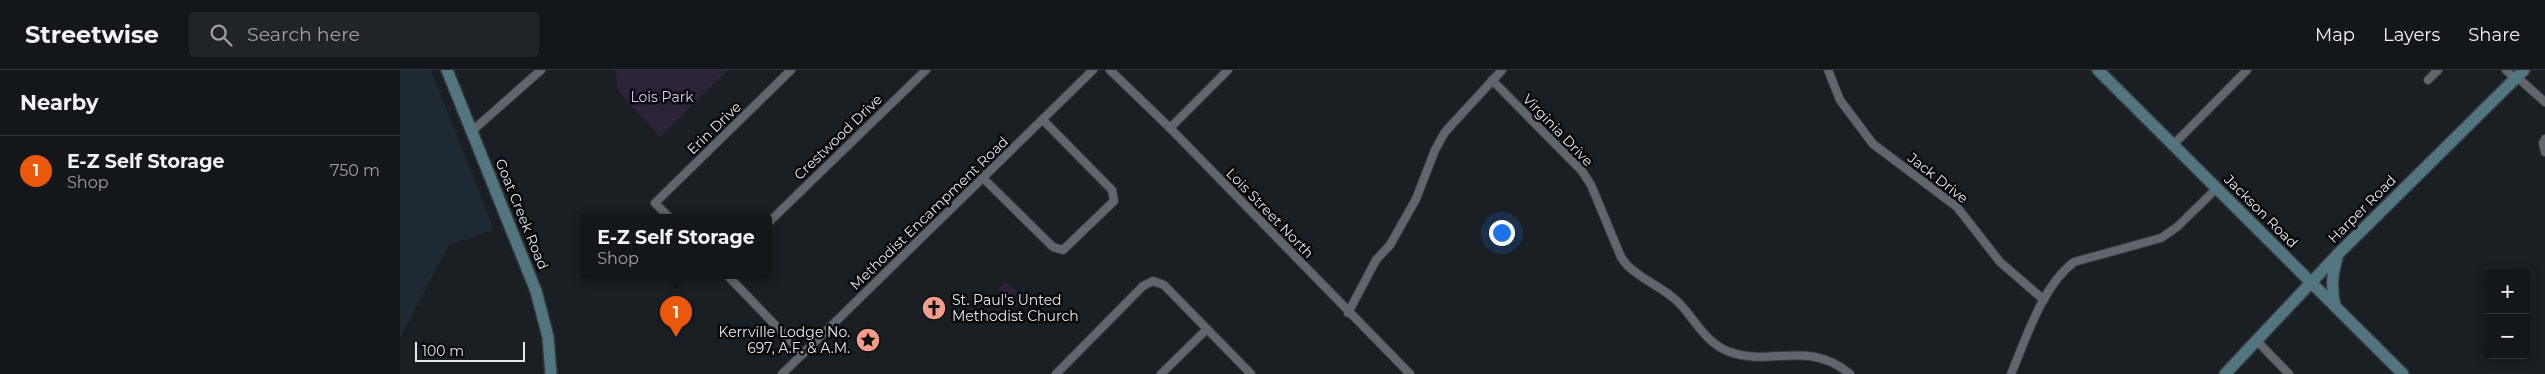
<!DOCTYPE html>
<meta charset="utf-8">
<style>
:root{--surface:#14171a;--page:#212427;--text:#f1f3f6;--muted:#9d9fa2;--line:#333639;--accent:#ea580c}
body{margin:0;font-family:Montserrat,sans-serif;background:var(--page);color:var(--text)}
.controls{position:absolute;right:15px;bottom:15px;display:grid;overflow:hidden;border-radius:5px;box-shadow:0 2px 12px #0003}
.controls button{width:45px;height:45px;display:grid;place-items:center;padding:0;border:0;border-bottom:1px solid var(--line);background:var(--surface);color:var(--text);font:25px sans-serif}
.scale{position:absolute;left:15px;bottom:12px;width:110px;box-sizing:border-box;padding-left:5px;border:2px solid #e4e7ea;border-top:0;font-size:14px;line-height:18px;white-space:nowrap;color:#e4e7ea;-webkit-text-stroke:4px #07090a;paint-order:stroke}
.you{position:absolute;left:1101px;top:162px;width:18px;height:18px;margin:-12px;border:4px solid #fff;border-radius:50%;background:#1a73e8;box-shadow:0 0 0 8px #1a73e833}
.badge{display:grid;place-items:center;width:32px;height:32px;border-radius:50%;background:var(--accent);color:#fff;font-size:16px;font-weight:700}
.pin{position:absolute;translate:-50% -41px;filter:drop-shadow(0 1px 2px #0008)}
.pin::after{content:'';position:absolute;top:26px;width:18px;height:15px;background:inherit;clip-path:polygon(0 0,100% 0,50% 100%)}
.popup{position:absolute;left:180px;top:144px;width:192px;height:65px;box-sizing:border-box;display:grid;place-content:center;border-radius:5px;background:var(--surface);filter:drop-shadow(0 1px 4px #0005);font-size:16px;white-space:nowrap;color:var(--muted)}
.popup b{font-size:19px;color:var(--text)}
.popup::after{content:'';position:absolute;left:50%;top:100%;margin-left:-10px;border:10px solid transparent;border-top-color:var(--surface)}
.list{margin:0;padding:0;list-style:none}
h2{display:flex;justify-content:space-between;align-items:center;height:65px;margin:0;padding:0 20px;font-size:21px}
h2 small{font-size:16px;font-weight:400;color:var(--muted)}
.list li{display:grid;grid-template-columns:32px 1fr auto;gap:15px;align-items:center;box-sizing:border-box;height:70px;padding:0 20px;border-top:1px solid var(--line)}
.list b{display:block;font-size:19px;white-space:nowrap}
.list p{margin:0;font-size:16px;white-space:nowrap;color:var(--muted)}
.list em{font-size:16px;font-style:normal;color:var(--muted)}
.icon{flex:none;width:28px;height:28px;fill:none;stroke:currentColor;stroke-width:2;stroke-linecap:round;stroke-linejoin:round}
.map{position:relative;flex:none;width:2145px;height:304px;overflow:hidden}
header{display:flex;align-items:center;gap:30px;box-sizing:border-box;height:70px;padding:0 25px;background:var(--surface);border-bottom:1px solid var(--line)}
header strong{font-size:24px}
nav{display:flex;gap:28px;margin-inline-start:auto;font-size:18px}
.search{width:350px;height:45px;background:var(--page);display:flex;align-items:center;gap:12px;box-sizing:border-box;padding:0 18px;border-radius:5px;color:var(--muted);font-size:19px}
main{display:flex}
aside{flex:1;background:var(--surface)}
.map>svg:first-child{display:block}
.built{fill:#1f2931}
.green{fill:#2c2339}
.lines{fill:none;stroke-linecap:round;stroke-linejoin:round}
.street-casing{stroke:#363a3d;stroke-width:10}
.secondary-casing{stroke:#363a3d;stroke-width:14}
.street{stroke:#60666b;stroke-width:8}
.secondary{stroke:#517680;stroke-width:11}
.labels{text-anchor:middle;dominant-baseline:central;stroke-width:5;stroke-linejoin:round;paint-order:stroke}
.park-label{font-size:14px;fill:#deccfa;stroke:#07090a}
.street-label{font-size:14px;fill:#e4e7ea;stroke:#07090a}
.poi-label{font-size:14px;fill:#e4e7ea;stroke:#07090a;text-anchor:start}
</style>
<header>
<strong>Streetwise</strong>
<div class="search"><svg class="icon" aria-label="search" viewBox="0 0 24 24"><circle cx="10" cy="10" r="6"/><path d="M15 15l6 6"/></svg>Search here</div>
<nav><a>Map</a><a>Layers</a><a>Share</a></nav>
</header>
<main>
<aside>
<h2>Nearby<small></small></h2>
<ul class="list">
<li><span class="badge">1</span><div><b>E-Z Self Storage</b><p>Shop</p></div><em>750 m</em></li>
</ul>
</aside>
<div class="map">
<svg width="2145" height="304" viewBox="0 0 2145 304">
<rect width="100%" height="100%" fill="#1a1f23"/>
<polygon class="built" points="0,0 31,0 94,160 49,175 0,268"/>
<g class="green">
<polygon points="215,0 328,0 260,67 219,22"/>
<polygon points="605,212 625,228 616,237 598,219"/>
</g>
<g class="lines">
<g class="street-casing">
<g id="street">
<polyline points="710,0 770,58 1010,304"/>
<polyline points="1428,0 1440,30 1473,74 1557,137 1600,192 1644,230"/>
<polyline points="2106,0 2115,9"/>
<polyline points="2117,7 2145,32"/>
<path d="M1092,10l90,91 9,14 30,72 5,7c15,16 37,23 52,38 17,17 28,42 52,50 43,15 78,-13 120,22"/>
<polyline points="2028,10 2038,0"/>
<polyline points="770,58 828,0"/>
<polyline points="72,61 141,0"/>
<polyline points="2145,69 2143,73 2145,82"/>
<polyline points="1773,75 1847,0"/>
<polyline points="583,108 653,177 663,180 714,131 712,120 643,50"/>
<polyline points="270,148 255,133 391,0"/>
<polyline points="368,153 526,0"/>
<polyline points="328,206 403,284"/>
<polyline points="948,243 976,190 990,175 1016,129 1035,80 1045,62 1102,0"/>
<polyline points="1856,270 1889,304"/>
<polyline points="382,304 693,0"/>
<polyline points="656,304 743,216 753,211 764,215 851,304"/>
<polyline points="761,304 807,259"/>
<path d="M1611,304c15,-35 31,-88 63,-112l87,-24 16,-11 40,-39"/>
</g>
</g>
<g class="secondary-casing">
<g id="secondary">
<polyline points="47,0 136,221 148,267 151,304"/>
<polyline points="1698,0 2003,304"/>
<path d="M1935,236c-4,-18 -3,-31 2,-48"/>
<polyline points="1825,304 1938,184 2124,0"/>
</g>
</g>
<use href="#street" class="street"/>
<use href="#secondary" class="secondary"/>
</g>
<defs>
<g id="church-disc" transform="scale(1.25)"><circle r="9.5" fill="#f49d8b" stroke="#07090a"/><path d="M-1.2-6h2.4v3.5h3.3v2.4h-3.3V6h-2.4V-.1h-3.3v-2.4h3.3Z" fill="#111"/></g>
<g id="sight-disc" transform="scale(1.25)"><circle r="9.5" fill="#f49d8b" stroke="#07090a"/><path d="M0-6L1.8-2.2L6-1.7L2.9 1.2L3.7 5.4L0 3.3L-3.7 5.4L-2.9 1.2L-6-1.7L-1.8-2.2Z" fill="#111"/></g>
</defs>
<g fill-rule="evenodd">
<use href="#church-disc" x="534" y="238"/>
<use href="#sight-disc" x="468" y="270"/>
</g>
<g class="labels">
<g class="park-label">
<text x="262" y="27">Lois Park</text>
</g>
<g class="street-label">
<text transform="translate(314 58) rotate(-44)">Erin Drive</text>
<text transform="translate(1158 60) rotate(46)">Virginia Drive</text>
<text transform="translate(438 67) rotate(-44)">Crestwood Drive</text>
<text transform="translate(1538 108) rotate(38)">Jack Drive</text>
<text transform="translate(1962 139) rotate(-45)">Harper Road</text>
<text transform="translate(1861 141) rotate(45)">Jackson Road</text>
<text transform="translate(529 143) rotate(-44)">Methodist Encampment Road</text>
<text transform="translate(870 143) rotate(46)">Lois Street North</text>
<text transform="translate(122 144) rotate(68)">Goat Creek Road</text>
</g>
<g class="poi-label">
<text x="552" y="230">St. Paul's Unted<tspan x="552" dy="16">Methodist Church</tspan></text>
<text x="450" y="262" text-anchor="end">Kerrville Lodge No.<tspan x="450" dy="16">697, A.F. &amp; A.M.</tspan></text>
</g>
</g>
</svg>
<div class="controls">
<button>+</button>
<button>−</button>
</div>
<div class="scale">100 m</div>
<div class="you"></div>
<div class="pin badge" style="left:276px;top:267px">1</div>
<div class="popup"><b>E-Z Self Storage</b>Shop</div>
</div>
</main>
